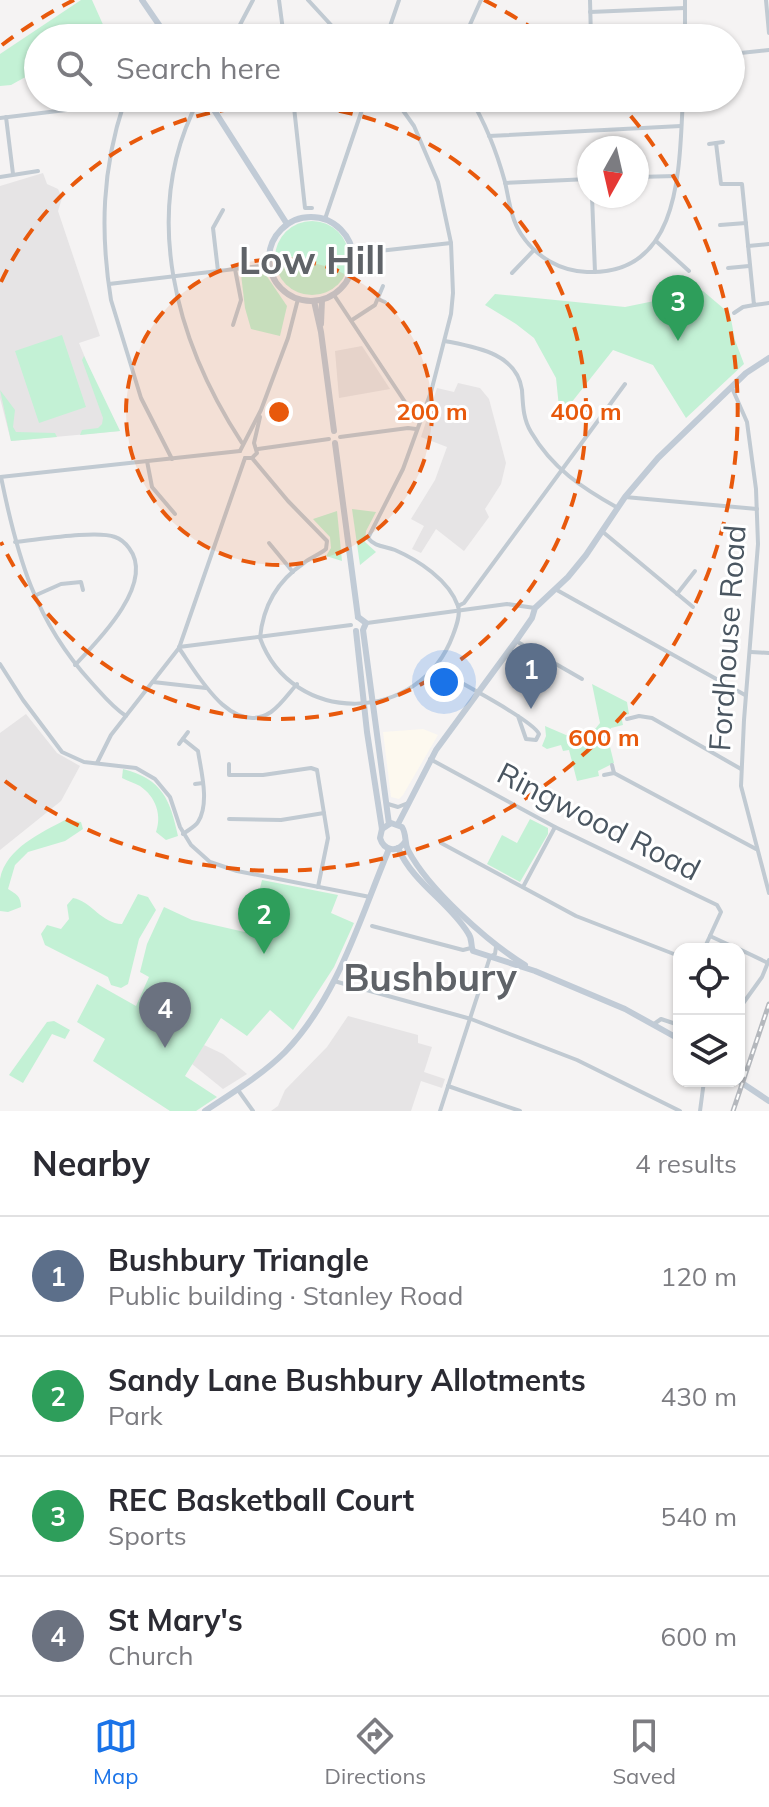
<!DOCTYPE html>
<meta charset="utf-8">
<style>
:root{--surface:#fff;--page:#f2f2f3;--text:#2b2b33;--muted:#7c7c81;--line:#e1e1e2;--accent:#1a73e8}
body{margin:0;font-family:Mulish,sans-serif;background:var(--page);color:var(--text)}
.controls{position:absolute;right:24px;bottom:24px;display:grid;overflow:hidden;border-radius:16px;box-shadow:0 2px 6px #0004}
.controls button{width:72px;height:72px;display:grid;place-items:center;padding:0;border:0;border-bottom:2px solid var(--line);background:var(--surface);color:var(--text);font:40px sans-serif}
.compass{position:absolute;left:577px;top:136px;width:72px;height:72px;border-radius:50%;background:var(--surface);box-shadow:0 2px 6px #0004;rotate:188deg}
.you{position:absolute;left:444px;top:682px;width:28px;height:28px;margin:-20px;border:6px solid #fff;border-radius:50%;background:#1a73e8;box-shadow:0 0 0 12px #1a73e833}
.badge{display:grid;place-items:center;width:52px;height:52px;border-radius:50%;background:var(--accent);color:#fff;font-size:26px;font-weight:700}
.pin{position:absolute;translate:-50% -66px;filter:drop-shadow(0 2px 4px #0008)}
.pin::after{content:'';position:absolute;top:42px;width:28px;height:24px;background:inherit;clip-path:polygon(0 0,100% 0,50% 100%)}
.list{margin:0;padding:0;list-style:none}
h2{display:flex;justify-content:space-between;align-items:center;height:104px;margin:0;padding:0 32px;font-size:34px}
h2 small{font-size:26px;font-weight:400;color:var(--muted)}
.list li{display:grid;grid-template-columns:52px 1fr auto;gap:24px;align-items:center;box-sizing:border-box;height:120px;padding:0 32px;border-top:2px solid var(--line)}
.list b{display:block;font-size:30px;white-space:nowrap}
.list p{margin:0;font-size:26px;white-space:nowrap;color:var(--muted)}
.list em{font-size:26px;font-style:normal;color:var(--muted)}
.icon{flex:none;width:44px;height:44px;fill:none;stroke:currentColor;stroke-width:2;stroke-linecap:round;stroke-linejoin:round}
.map{position:relative;flex:none;width:769px;height:1111px;overflow:hidden}
.search{position:absolute;background:var(--surface);box-shadow:0 2px 6px #0004;left:24px;right:24px;top:24px;height:88px;display:flex;align-items:center;gap:20px;box-sizing:border-box;padding:0 28px;border-radius:44px;color:var(--muted);font-size:30px}
.sheet{height:584px;background:var(--surface)}
nav{display:flex;justify-content:space-around;align-items:center;box-sizing:border-box;height:112px;border-top:2px solid var(--line);background:var(--surface);font-size:22px;color:var(--muted)}
nav a{display:grid;justify-items:center;gap:4px}
nav .on{color:var(--accent)}
.map>svg:first-child{display:block}
.commercial{fill:#fdf9ef}
.education{fill:#e6e4e5}
.green{fill:#c3f1d5}
.lines{fill:none;stroke-linecap:round;stroke-linejoin:round}
.street{stroke:#c1cad2;stroke-width:4}
.secondary{stroke:#c1cbd6;stroke-width:6}
.rail-casing{stroke:#b5b8bd;stroke-width:5}
.rail{stroke:#fff;stroke-width:2;stroke-dasharray:6;stroke-linecap:butt}
.ring{fill:none;stroke:#e8590c;stroke-width:4;stroke-dasharray:14 10}
.labels{text-anchor:middle;dominant-baseline:central;stroke-width:6;stroke-linejoin:round;paint-order:stroke}
.street-label{font-size:30px;fill:#4a5661;stroke:#fff}
.district-label{font-size:38px;font-weight:bold;fill:#5f6368;stroke:#fff}
.centre{fill:#e8590c;stroke:#fff;stroke-width:4}
.ring-label{font-size:24px;text-anchor:middle;font-weight:bold;fill:#e8590c;stroke:#fff;stroke-width:6;stroke-linejoin:round;paint-order:stroke}
</style>
<div class="map">
<svg width="769" height="1111" viewBox="0 0 769 1111">
<rect width="100%" height="100%" fill="#f5f3f3"/>
<polygon class="commercial" points="423,729 438,735 403,795 399,799 391,797 383,732"/>
<g class="education">
<polygon points="43,173 47,184 58,189 62,198 58,211 100,336 79,343 95,382 120,431 11,441 0,398 0,186"/>
<polygon points="362,346 390,389 339,398 335,351"/>
<polygon points="458,383 480,388 489,399 506,463 501,484 485,509 489,517 464,551 436,529 421,553 412,549 424,526 411,519 435,480 447,447 421,437 437,388 454,392"/>
<polygon points="26,714 57,753 80,766 61,801 0,850 0,733"/>
<polygon points="348,1016 418,1035 418,1043 432,1047 424,1072 445,1079 442,1088 421,1081 411,1111 271,1111 278,1106 285,1090 327,1047"/>
<polygon points="204,1045 223,1054 247,1074 223,1089 192,1064"/>
</g>
<g class="green">
<polygon points="81,0 92,0 109,38 38,38 38,70 11,85 0,86 0,54"/>
<circle cx="312" cy="258" r="37"/>
<polygon points="256,273 266,275 287,306 280,336 251,329 245,308 241,274"/>
<polygon points="703,291 730,314 735,340 744,364 686,418 653,365 613,350 560,417 556,378 534,338 516,324 485,305 495,294 625,307"/>
<polygon points="62,335 86,407 39,423 15,351"/>
<polygon points="84,356 120,431 80,435 82,430 98,428 102,424 103,418 82,360"/>
<polygon points="0,390 15,410 13,427 16,432 55,433 57,437 11,441"/>
<polygon points="352,509 376,512 366,531 365,542 376,552 360,565"/>
<polygon points="337,511 342,561 326,556 331,548 330,537 313,519"/>
<polygon points="592,684 627,702 629,714 621,716 623,725 611,728 607,735 614,763 598,771 599,776 577,781 569,750 563,751 561,745 547,749 542,746 546,736 545,726 566,735 596,728 600,723"/>
<path d="M123,769c39,10 47,30 55,67l-12,4 -10,-8c6,-17 0,-35 -16,-46 -5,-3 -13,-5 -18,-8z"/>
<polygon points="530,819 548,828 548,834 520,882 487,864 502,835 517,843"/>
<path d="M65,820l16,2 2,7 -18,12 -37,11 -13,13 -7,24c8,5 13,7 13,18l-13,5 -8,-1c0,-10 0,-23 0,-32 6,-31 41,-46 65,-59z"/>
<polygon points="262,880 338,895 331,913 354,923 334,967 293,1030 270,1010 247,1036 221,1018 185,1076 217,1097 196,1111 170,1111 93,1061 105,1039 77,1022 97,984 136,1006 149,977 140,972 147,944 164,907 192,920 249,933"/>
<path d="M138,894l10,3 8,13 -17,29 -11,45 -7,4 -10,-3 -3,-8 -63,-32 -4,-11 6,-9 14,4 8,-10 -2,-14 6,-7c18,3 29,26 49,26z"/>
<polygon points="54,1021 70,1030 65,1039 52,1034 23,1083 9,1075 47,1022"/>
</g>
<g class="lines">
<g class="street">
<polyline points="279,0 284,38"/>
<polyline points="308,0 343,38"/>
<polyline points="590,0 591,38"/>
<polyline points="685,0 685,38"/>
<polyline points="766,0 769,33"/>
<polyline points="590,12 685,8"/>
<polyline points="233,38 253,0"/>
<polyline points="386,38 399,0"/>
<polyline points="464,38 481,0"/>
<polyline points="731,54 769,50"/>
<polyline points="293,98 305,208 312,208"/>
<path d="M470,98c16,26 27,55 35,84 4,18 6,37 16,52 15,23 39,37 66,38 96,4 92,-108 96,-174"/>
<polyline points="694,98 720,102"/>
<path d="M199,99c-60,113 -23,243 43,344"/>
<path d="M124,103c-22,66 -24,129 -13,197l30,98 31,61"/>
<polyline points="6,117 13,174"/>
<polyline points="0,118 165,98"/>
<polyline points="489,136 681,126"/>
<polyline points="716,143 721,184 742,184 754,305 769,303"/>
<polyline points="709,144 723,142"/>
<polyline points="0,177 38,171"/>
<polyline points="637,177 676,176"/>
<polyline points="505,183 589,179"/>
<polyline points="592,196 595,272"/>
<polyline points="325,219 366,98"/>
<polyline points="720,225 746,223"/>
<polyline points="656,241 689,271"/>
<polyline points="748,246 769,244"/>
<polyline points="352,254 451,243"/>
<polyline points="728,268 749,266"/>
<polyline points="218,271 213,228 223,210"/>
<polyline points="512,273 534,250"/>
<polyline points="109,284 269,265"/>
<polyline points="334,295 413,414 420,419"/>
<polyline points="378,299 385,302"/>
<polyline points="734,313 743,307 754,305"/>
<polyline points="352,320 375,305 383,286"/>
<polyline points="233,325 241,300 235,269"/>
<path d="M445,341c30,6 72,12 77,49 1,15 1,29 9,42 21,36 51,56 87,76"/>
<polyline points="732,388 747,422 756,489 758,544 744,720 741,786 769,893"/>
<polyline points="340,437 408,428 416,429"/>
<polyline points="258,449 329,439"/>
<polyline points="240,451 261,410 288,338 298,299"/>
<polyline points="245,458 252,458 257,453 254,443 260,417"/>
<path d="M252,458l36,43 39,40 -1,8c-7,6 -15,8 -22,14 -27,18 -41,43 -44,75 32,89 160,87 193,-3 3,-8 8,-21 5,-29 -9,-26 -40,-46 -63,-56 -10,-4 -20,-3 -27,-12l35,-69 28,-77 20,-78 2,-21 -2,-50 -13,-61 -24,-56 -20,-28"/>
<polyline points="147,461 152,487 175,514"/>
<polyline points="0,477 240,451"/>
<path d="M1,477c16,79 34,144 90,205 11,12 21,25 35,34"/>
<polyline points="625,497 757,509"/>
<polyline points="603,532 693,607"/>
<path d="M15,542c22,-2 81,-12 100,-5 6,2 11,7 14,11 27,35 -31,93 -54,117"/>
<polyline points="269,543 293,572"/>
<polyline points="555,589 745,695"/>
<polyline points="677,594 695,571"/>
<polyline points="34,596 61,584 81,582 83,590"/>
<polyline points="458,606 464,603 625,384"/>
<polyline points="367,623 507,604 535,608"/>
<polyline points="516,641 582,679"/>
<polyline points="179,647 351,625"/>
<path d="M179,648c18,26 53,90 92,64 10,-7 18,-19 26,-28"/>
<polyline points="751,652 769,653"/>
<polyline points="0,664 23,700 62,752 84,762 136,768 155,779 170,797 180,827 191,845 210,862 237,871 370,897"/>
<path d="M435,668c18,11 98,52 104,66l-3,6 -10,-1 -8,-23"/>
<polyline points="153,682 206,688"/>
<polyline points="627,719 639,716 652,718 741,769"/>
<path d="M183,739l15,12c3,20 12,52 0,71 -3,5 -10,8 -15,12"/>
<polyline points="179,744 188,732"/>
<polyline points="430,759 555,827 717,905 721,912 710,936"/>
<polyline points="97,763 111,735 179,648 245,458"/>
<polyline points="229,764 229,775 263,775 311,768 317,770 328,838 318,887"/>
<polyline points="614,773 756,849"/>
<polyline points="604,775 614,773 612,765"/>
<polyline points="195,784 203,783"/>
<polyline points="388,804 398,807 408,803"/>
<polyline points="229,819 281,820 324,813"/>
<polyline points="441,843 576,916 679,956"/>
<polyline points="523,887 555,827"/>
<polyline points="372,926 463,950 471,948"/>
<polyline points="704,949 710,936 738,949"/>
<polyline points="739,949 768,963"/>
<polyline points="334,981 471,1019 577,1060 680,1111"/>
<polyline points="739,1009 762,977 769,960"/>
<polyline points="654,1024 661,1019 679,1025"/>
<polyline points="448,1086 520,1111"/>
<polyline points="238,1090 253,1111"/>
<polyline points="440,1111 490,957 495,954 496,947"/>
<polyline points="700,1111 704,1081"/>
</g>
<g class="secondary">
<polyline points="142,0 168,38"/>
<polyline points="197,98 202,100 209,98"/>
<polyline points="207,99 287,224"/>
<circle cx="311" cy="259" r="42"/>
<polyline points="314,301 321,332 334,431"/>
<polyline points="321,324 322,300"/>
<polyline points="335,443 358,617"/>
<polyline points="358,617 366,623 363,630 389,824"/>
<path d="M356,631l11,101 15,97 -2,9c4,13 17,15 25,4"/>
<polyline points="398,824 436,750 516,641 532,618 535,608 568,577 586,555 625,497 658,458 746,373 769,358"/>
<path d="M382,829l9,-6 11,4c5,8 2,15 6,23 20,39 81,93 117,115"/>
<path d="M398,848c15,35 51,54 70,85 5,6 2,11 5,18l62,20 90,38 54,30"/>
<polyline points="739,1081 769,1101"/>
<path d="M205,1111c27,-18 57,-36 80,-59 53,-55 75,-134 104,-203"/>
</g>
<g class="rail-casing">
<polyline id="rail" points="733,1111 769,1004"/>
</g>
<use href="#rail" class="rail"/>
</g>
<circle cx="279" cy="412" r="153" fill="#e8590c" fill-opacity=".12"/>
<g class="ring">
<circle cx="279" cy="412" r="153"/>
<path d="M1 282A307 307 0 1 1 1 542"/>
<path d="M2 45A460 460 0 0 1 74 0M484 0A460 460 0 0 1 546 38M615 98A460 460 0 0 1 2 779"/>
</g>
<g class="labels">
<g class="street-label">
<text transform="translate(727 638) rotate(-86)">Fordhouse Road</text>
<text transform="translate(599 821) rotate(27)">Ringwood Road</text>
</g>
<g class="district-label">
<text x="312" y="260">Low Hill</text>
<text x="430" y="977">Bushbury</text>
</g>
</g>
<circle cx="279" cy="412" r="12" class="centre"/>
<g class="ring-label">
<text x="432" y="420">200 m</text>
<text x="586" y="420">400 m</text>
<text x="604" y="746">600 m</text>
</g>
</svg>
<div class="controls">
<button><svg class="icon" aria-label="locate" viewBox="0 0 24 24"><circle cx="12" cy="12" r="6"/><path d="M12 2v4M12 18v4M2 12h4M18 12h4"/></svg></button>
<button><svg class="icon" aria-label="layers" viewBox="0 0 24 24"><path d="M12 4l9 5-9 5-9-5zM3 14l9 5 9-5"/></svg></button>
</div>
<svg class="compass" viewBox="-18 -18 36 36"><path d="M0-13l5 13h-10z" fill="#e53935"/><path d="M0 13l5-13h-10z" fill="#7c7c81"/></svg>
<div class="you"></div>
<div class="pin badge" style="left:531px;top:709px;background:#5c6f8a">1</div>
<div class="pin badge" style="left:264px;top:954px;background:#2e9e5b">2</div>
<div class="pin badge" style="left:678px;top:341px;background:#2e9e5b">3</div>
<div class="pin badge" style="left:165px;top:1048px;background:#6b7280">4</div>
<div class="search"><svg class="icon" aria-label="search" viewBox="0 0 24 24"><circle cx="10" cy="10" r="6"/><path d="M15 15l6 6"/></svg>Search here</div>
</div>
<section class="sheet">
<h2>Nearby<small>4 results</small></h2>
<ul class="list">
<li><span class="badge" style="background:#5c6f8a">1</span><div><b>Bushbury Triangle</b><p>Public building · Stanley Road</p></div><em>120 m</em></li>
<li><span class="badge" style="background:#2e9e5b">2</span><div><b>Sandy Lane Bushbury Allotments</b><p>Park</p></div><em>430 m</em></li>
<li><span class="badge" style="background:#2e9e5b">3</span><div><b>REC Basketball Court</b><p>Sports</p></div><em>540 m</em></li>
<li><span class="badge" style="background:#6b7280">4</span><div><b>St Mary's</b><p>Church</p></div><em>600 m</em></li>
</ul>
</section>
<nav>
<a class="on"><svg class="icon" aria-label="map" viewBox="0 0 24 24"><path d="M3 6l6-2 6 2 6-2v14l-6 2-6-2-6 2zM9 4v14M15 6v14"/></svg>Map</a>
<a><svg class="icon" aria-label="directions" viewBox="0 0 24 24"><path d="M12 3l9 9-9 9-9-9zM9 14v-3h6M13 9l2 2-2 2"/></svg>Directions</a>
<a><svg class="icon" aria-label="saved" viewBox="0 0 24 24"><path d="M7 4h10v16l-5-4-5 4z"/></svg>Saved</a>
</nav>
